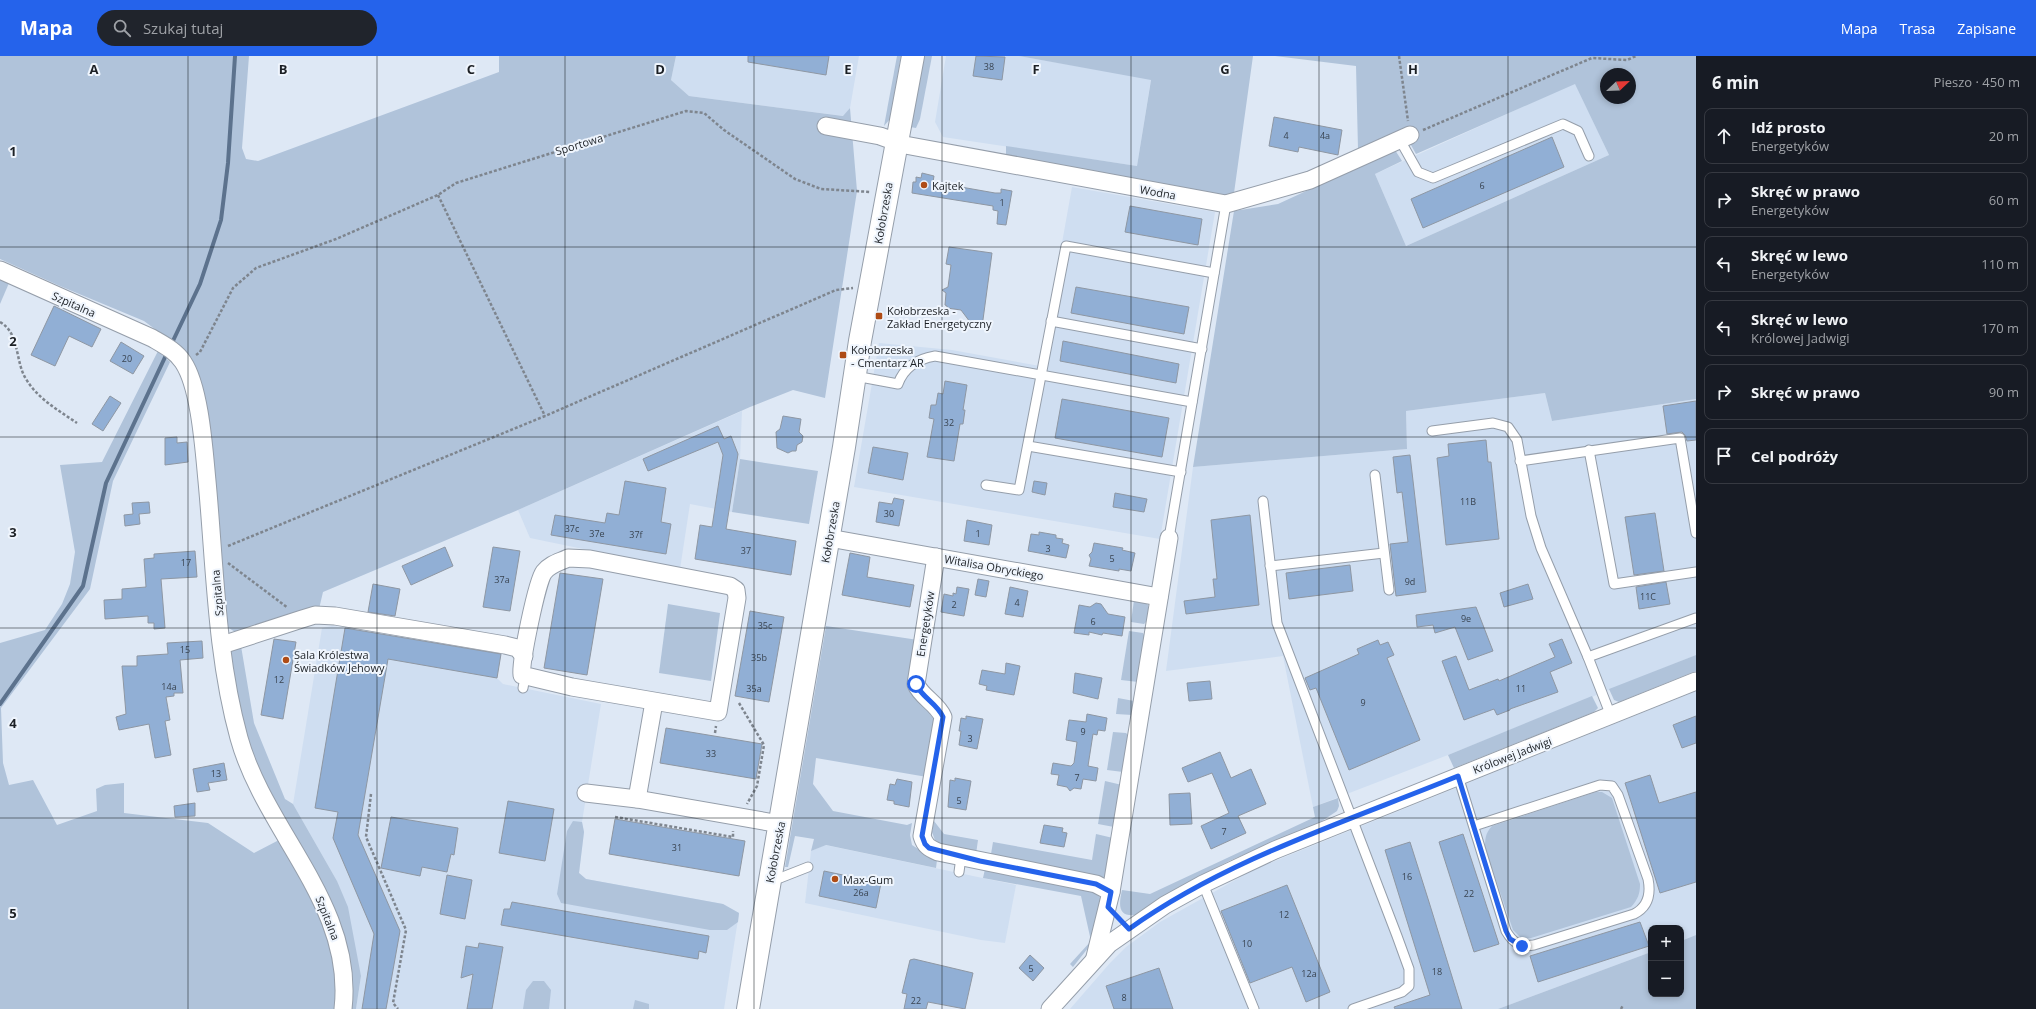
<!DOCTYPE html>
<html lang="pl">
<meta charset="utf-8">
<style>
:root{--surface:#171b24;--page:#20242c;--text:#f1f3f6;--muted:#9ea1a6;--line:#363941;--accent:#2563eb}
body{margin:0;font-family:"Open Sans",sans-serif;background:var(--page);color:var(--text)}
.controls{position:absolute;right:12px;bottom:12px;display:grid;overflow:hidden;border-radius:8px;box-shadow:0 2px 6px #0003}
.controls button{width:36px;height:36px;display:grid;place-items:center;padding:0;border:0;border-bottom:1px solid var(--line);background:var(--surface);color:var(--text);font:20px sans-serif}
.compass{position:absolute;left:1600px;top:12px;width:36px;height:36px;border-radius:50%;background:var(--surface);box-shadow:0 2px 6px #0003;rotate:67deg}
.stop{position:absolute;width:12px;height:12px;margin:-9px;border:3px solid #2563eb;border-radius:50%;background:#fff}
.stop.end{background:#2563eb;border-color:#fff;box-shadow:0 1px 4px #0008}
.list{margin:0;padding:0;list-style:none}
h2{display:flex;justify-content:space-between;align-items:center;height:52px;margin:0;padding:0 16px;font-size:17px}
h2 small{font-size:13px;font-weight:400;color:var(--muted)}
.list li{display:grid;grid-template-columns:26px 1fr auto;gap:12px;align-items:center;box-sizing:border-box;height:56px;margin:0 8px 8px;padding:0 8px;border:1px solid var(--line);border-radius:8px}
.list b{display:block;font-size:15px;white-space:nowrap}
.list p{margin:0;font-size:13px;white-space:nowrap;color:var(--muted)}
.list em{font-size:13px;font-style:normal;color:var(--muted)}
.icon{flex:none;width:22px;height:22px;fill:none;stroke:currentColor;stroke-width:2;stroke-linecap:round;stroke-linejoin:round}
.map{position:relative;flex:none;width:1696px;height:953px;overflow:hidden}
header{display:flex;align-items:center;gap:24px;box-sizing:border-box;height:56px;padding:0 20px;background:var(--accent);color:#fff}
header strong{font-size:19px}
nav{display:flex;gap:22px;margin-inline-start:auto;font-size:14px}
.search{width:280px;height:36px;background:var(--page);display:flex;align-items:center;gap:10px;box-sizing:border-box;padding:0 14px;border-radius:22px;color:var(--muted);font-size:15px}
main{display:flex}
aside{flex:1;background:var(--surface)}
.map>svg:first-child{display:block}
.built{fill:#cfdef1}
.green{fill:#b0c3da;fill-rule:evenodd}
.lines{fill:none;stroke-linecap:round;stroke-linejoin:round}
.stream{stroke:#5c728d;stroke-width:4}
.building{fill:#91afd5;stroke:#8e97a3}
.service-casing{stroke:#959eaa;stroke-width:11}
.minor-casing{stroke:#959eaa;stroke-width:19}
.secondary-casing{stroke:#959eaa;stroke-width:24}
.path{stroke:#7e858e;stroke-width:2.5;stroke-dasharray:3 2;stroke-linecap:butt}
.service{stroke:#fff;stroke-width:9}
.minor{stroke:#fff;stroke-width:17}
.secondary{stroke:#fff;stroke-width:22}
.route{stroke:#2563eb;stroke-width:5}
.grid{fill:none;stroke:#1c2025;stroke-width:1;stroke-opacity:0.55}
.poi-dot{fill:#af4c16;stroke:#eff5fd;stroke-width:1.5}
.labels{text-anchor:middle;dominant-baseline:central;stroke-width:4;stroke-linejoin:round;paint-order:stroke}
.number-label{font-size:9px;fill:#394451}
.street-label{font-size:11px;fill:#1c2025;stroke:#eff5fd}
.poi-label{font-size:11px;fill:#1c2025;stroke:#eff5fd;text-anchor:start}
.grid-label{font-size:13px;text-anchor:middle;font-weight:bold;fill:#1c2025;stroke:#eff5fd;stroke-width:4;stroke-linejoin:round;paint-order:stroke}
</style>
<header>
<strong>Mapa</strong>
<div class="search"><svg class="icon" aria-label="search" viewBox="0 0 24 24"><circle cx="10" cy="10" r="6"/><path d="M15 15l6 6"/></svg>Szukaj tutaj</div>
<nav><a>Mapa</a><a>Trasa</a><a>Zapisane</a></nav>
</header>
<main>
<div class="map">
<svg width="1696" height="953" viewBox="0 0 1696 953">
<rect width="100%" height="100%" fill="#dee8f5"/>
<g class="built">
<polygon points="676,0 859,0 850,52 844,60 689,40 671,24"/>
<polygon points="946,0 1019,0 1151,23 1137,110 943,81 935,66"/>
<polygon points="1575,27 1609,99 1406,190 1375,118"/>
<polygon points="1072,131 1215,156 1160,483 854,431 879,287 952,294 1040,310"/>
<polygon points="1545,337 1552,365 1696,343 1696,599 1448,699 1313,751 1283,600 1166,615 1193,411 1407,393 1406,355"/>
<polygon points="742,355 740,403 732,456 690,448 680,513 530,482 518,454"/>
<polygon points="332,570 501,598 497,622 503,628 601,648 582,766 584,776 579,817 586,823 723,848 739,857 724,953 356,953 361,920 337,825 293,748 322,572"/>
<polygon points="1696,635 1696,879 1681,885 1681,872 1651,872 1651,896 1498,953 1070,953 1110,907 1126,891 1160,866 1255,813"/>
<polygon points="825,789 1016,829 1005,887 981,884 805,847 811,795"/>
</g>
<g class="green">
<polygon points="0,0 249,0 242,92 246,103 258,105 499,16 499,0 676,0 671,24 689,40 843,60 850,52 857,135 825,342 793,334 750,351 518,454 323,536 319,553 237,577 227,571 204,340 196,312 179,291 144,265 60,230 0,203"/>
<polygon points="897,0 901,0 890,63 884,70"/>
<polygon points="923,0 932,0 920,63 916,72 910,71"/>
<polygon points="1019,0 1253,0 1234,137 1225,140 1006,102 1006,90 1137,110 1151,24"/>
<path d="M1275,0h421v343l-144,22 -7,-28 -139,18 1,38 -214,18 41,-256 44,-7 117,-54 7,11 -27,13 31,72 203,-91 -34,-71 -159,70 -14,-25 -44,20 -2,-83zM1606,18h24v24h-24z"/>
<polygon points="0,222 9,227 0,248"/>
<polygon points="158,295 170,306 113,425 90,533 1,652 3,707 9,729 33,724 57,769 97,755 96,733 105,729 124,727 124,757 208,767 254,797 279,784 321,857 336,908 336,953 0,953 0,587 45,574 62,548 70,528 75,496 60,409 102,406"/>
<polygon points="740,403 818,415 809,468 732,456"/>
<polygon points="1134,544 1145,546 1148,549 1148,564 1144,568 1131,566"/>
<polygon points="668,548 720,557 711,625 659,617"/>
<path d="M826,570l92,14 -7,42 25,33 -9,62 -111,-19 -3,26 20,27 74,14 5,-2 -2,12 2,10c8,6 18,8 25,15l-1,8 -110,-23 -15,6 3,-12 -19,-3 -7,31h-3z"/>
<polygon points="1129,575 1143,577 1145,581 1138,626 1121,624"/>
<polygon points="241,590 254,667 285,743 293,748 337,825 348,851 361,920 356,953 348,953 346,895 265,729 244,676 228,600 233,593"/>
<polygon points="1696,599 1696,615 1619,646 1614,644 1609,633"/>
<polygon points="1592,640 1598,652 1594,656 1454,712 1448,699"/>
<polygon points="1118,642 1134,645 1132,659 1116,658"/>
<polygon points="1113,676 1126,677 1130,681 1123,716 1107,714"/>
<polygon points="1105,725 1122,729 1114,771 1098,768"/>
<path d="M1596,736h6l10,6 28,86c0,10 -2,15 -9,23l-100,31 -9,1 -9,-9 -28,-82c0,-9 0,-14 7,-22z"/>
<path d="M1338,742l1,8 -2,5 -18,12 -90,38 -50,26 -43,28c-19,2 -17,-11 -14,-25l28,4 165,-77 -2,-10z"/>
<polygon points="573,765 582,766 584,776 579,817 586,823 723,848 739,857 738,866 727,874 710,874 561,847 557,838 567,775"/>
<polygon points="934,765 944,778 978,784 976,798 936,787 932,776"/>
<polygon points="1096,778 1113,782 1109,816 1105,823 991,798 993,786 1092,804"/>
<path d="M985,813c24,4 108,12 118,32l-11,42 -19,24 -3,-3 21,-23 -10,-45 -98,-18z"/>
<polygon points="1696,879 1696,953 1498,953 1651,896 1651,938 1681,938 1681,885"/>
<polygon points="533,925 544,925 551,934 549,953 523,953 526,934"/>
<polygon points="635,944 649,948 649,953 633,953"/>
</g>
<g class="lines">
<g class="stream">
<polyline points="171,289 200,228 221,164 228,107 235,0"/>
<polyline points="0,648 83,530 106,427 167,297"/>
</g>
</g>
<g class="building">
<polygon points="748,0 829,0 826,19 748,6"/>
<polygon points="976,0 1005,1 1002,24 973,20"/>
<polygon points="1274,61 1342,74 1338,99 1299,91 1298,96 1269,90"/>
<polygon points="1552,81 1564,111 1423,172 1411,143"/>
<polygon points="922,117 934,120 933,126 944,128 995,137 1001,137 1001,133 1012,135 1006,169 997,168 998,155 993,154 993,150 912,137 913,126 916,126 916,121 921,122"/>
<polygon points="1130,150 1202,163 1198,189 1125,176"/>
<polygon points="949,191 992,197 982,271 973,270 961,254 947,252 947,250 945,249 946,237 942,234 948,231 951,209 946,208"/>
<polygon points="1076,231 1189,251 1184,278 1071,257"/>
<polygon points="54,250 101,273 92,291 69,280 55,310 31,299"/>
<polygon points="1063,285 1179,308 1176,327 1060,305"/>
<polygon points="121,286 144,300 133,318 110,305"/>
<polygon points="945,325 967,329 963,354 965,354 963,368 960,368 954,405 927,401 934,363 929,362 931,349 936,349 938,337 943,338"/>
<polygon points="110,340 121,347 103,375 92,368"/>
<polygon points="1062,343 1169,362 1162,401 1055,382"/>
<polygon points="1696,345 1696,384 1687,385 1685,379 1682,376 1667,378 1663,350"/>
<polygon points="783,360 801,363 799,376 803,380 802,386 797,389 796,395 792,395 788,397 777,392 776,376 780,373"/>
<polygon points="718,370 724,383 731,380 738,398 726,473 796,485 791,519 695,503 700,469 712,471 723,399 718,386 648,415 643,403"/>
<polygon points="177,381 177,387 187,386 188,406 165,409 165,382"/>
<polygon points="1486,384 1488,406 1491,406 1499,483 1446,489 1437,402 1449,400 1448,388"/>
<polygon points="873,391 908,397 903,424 868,417"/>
<polygon points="1410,399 1426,536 1396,540 1390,488 1408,486 1402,436 1397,437 1393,401"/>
<polygon points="625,425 666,432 661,466 671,468 666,498 551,479 555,459 605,467 607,457 619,459"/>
<polygon points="1034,425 1047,427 1045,439 1032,436"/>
<polygon points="1115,437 1147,443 1144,456 1113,451"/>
<polygon points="894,442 904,444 899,470 876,466 879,446 892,448"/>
<polygon points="149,446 150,457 139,458 140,468 125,470 124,459 133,458 132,447"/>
<polygon points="1655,457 1664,515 1634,519 1625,461"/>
<polygon points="1250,459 1259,549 1186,558 1184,545 1215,541 1213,523 1217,523 1211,464"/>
<polygon points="967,464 992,469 989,489 964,485"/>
<polygon points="1039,476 1056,479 1056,482 1063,483 1062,487 1069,489 1066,502 1028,495 1031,478 1039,479"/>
<polygon points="1094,487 1123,492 1122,494 1135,497 1131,515 1119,513 1119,515 1089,510 1091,503 1089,499 1092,496"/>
<polygon points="445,491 453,510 411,529 402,510"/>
<polygon points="493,491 520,495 510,555 483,551"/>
<polygon points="195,495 197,521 161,523 165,572 154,573 154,567 148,567 148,560 105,563 104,544 122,543 122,533 146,531 144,503 154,502 154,498"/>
<polygon points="850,497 870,501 867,521 914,529 910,551 842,539"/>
<polygon points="1350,509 1353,535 1289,543 1286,517"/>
<polygon points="560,517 603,523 587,619 544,612"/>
<polygon points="978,523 989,525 986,541 975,539"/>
<polygon points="1666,526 1670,548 1639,553 1636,531"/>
<polygon points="373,528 400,533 395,560 368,556"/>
<polygon points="1528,528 1533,543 1504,551 1500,537"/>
<polygon points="957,531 969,533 964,560 941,556 944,538 953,540 953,537 956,538"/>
<polygon points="1010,531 1028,535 1023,561 1005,558"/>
<polygon points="1096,547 1101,548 1108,558 1125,561 1122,580 1103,577 1102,579 1089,576 1089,579 1074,577 1079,549 1090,551"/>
<polygon points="1476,551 1493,595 1468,604 1455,571 1435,577 1433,569 1417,571 1416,559"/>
<polygon points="750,555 784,561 769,646 735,640"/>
<polygon points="345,572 501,598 497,622 388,603 358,779 400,875 386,953 362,953 374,878 333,782 338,756 315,752"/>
<polygon points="274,583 296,586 283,663 261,659"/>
<polygon points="1562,583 1572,607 1550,616 1558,636 1510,653 1510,654 1497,659 1494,653 1464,664 1442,605 1456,600 1469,634 1498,623 1499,625 1555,601 1549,588"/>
<polygon points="1378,584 1380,589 1388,586 1394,599 1387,602 1420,684 1349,714 1316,632 1310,634 1305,622 1359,598 1357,593"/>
<polygon points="202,585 203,602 180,604 183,637 174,637 174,640 166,641 170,664 165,665 171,699 155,702 149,668 119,674 116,661 126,658 122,610 137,610 137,600 168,598 167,587"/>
<polygon points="1006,607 1020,610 1014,639 986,634 987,630 979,628 982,614 1005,618"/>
<polygon points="1075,617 1102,622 1098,643 1073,637"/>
<polygon points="1210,625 1212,643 1189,645 1187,627"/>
<polygon points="1087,658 1107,662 1105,675 1098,674 1097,679 1093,678 1088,710 1098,712 1096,725 1083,723 1081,733 1074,732 1070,735 1067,731 1057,729 1059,719 1051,718 1053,707 1071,710 1074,707 1077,686 1066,684 1069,664 1086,666"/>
<polygon points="966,660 983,663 977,693 959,689 961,675 959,675 961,662 966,663"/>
<polygon points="1696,660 1696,687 1682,692 1673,669"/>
<polygon points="666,672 762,688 756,723 660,707"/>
<polygon points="1220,696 1231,722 1251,713 1266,748 1238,760 1246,777 1211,793 1201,770 1229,757 1212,717 1188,726 1182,712"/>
<polygon points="224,707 227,724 208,727 210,734 197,736 193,713"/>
<polygon points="1650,719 1659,747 1696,736 1696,826 1660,837 1625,727"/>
<polygon points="955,722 971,725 966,754 948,751 950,724 955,725"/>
<polygon points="897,723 912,726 909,751 894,748 894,745 887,744 890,728 895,729"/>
<polygon points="1190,737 1192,768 1170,769 1169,738"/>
<polygon points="508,745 554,753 545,805 499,797"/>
<polygon points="195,747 195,760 175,761 174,750"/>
<polygon points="391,761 458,772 454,799 451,798 447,816 422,811 420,820 381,812"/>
<polygon points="615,763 745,785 739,820 609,798"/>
<polygon points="1044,769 1063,772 1062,776 1067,777 1064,791 1040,787"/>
<polygon points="1463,778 1499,888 1474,896 1439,786"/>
<polygon points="1410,786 1429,846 1462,953 1395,953 1394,951 1430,939 1385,794"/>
<polygon points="824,815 881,827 876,852 819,840"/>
<polygon points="447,819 472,824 465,863 440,858"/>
<polygon points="1287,829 1330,936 1306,946 1292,911 1250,927 1221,855"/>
<polygon points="512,846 709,880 706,897 699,895 698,903 501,869 504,853 510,853"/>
<polygon points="1640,866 1649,890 1538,926 1530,900"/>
<polygon points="479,887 503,891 492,953 467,953 473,918 461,922 466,890 478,892"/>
<polygon points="1030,899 1044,912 1033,925 1019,912"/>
<polygon points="914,903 973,917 965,953 928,946 926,953 904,953 907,938 902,937 910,904"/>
<polygon points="1159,912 1173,953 1114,953 1106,930"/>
</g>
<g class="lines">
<g class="service-casing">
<g id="service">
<polyline points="1400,84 1418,116 1433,122 1563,68 1578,75 1589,100"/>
<polyline points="1051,265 1202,293"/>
<path d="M855,320l43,8c6,-17 19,-25 37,-28l257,46"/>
<polyline points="1432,375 1493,367 1508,371 1517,384 1531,460 1541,492 1588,601 1611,660"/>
<polyline points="1028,390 1181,416"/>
<polyline points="1589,394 1614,528 1696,516"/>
<polyline points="1520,405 1680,382 1696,477"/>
<polyline points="1375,419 1389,534"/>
<polyline points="986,429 1019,434 1066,190 1214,217"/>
<polyline points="1263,445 1277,567 1397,880 1409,913 1409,930 1402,936 1353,953"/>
<polyline points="1169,482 1226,148"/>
<polyline points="1270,510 1384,497"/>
<polyline points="1588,601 1696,562"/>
<polyline points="523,632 525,621"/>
<path d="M1458,720l48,155c7,12 14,16 28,14l100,-31c14,-7 17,-20 14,-35l-30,-84 -6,-9 -12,-1 -126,41"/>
<polyline points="959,816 961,801"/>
<polyline points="770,821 780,822 808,811"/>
<polyline points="1203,828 1254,953"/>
</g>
</g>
<g class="minor-casing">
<g id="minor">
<polyline points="826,70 880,80 905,89 1226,148 1310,124 1410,79"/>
<path d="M0,214l152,68c12,7 24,13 31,24 17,25 21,88 24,119 8,85 9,174 32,257 26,94 116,167 104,271"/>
<polyline points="829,482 1159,541"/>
<path d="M936,501l-20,127c5,13 21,19 27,33l-21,119c3,10 7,12 16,16l158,32 15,8"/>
<path d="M568,502l22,1 140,27 6,4 1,8 -19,114 -146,-25 -50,-12c-2,-12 15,-94 22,-103 6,-8 16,-10 24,-14z"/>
<polyline points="222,589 302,563 315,559 335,560 505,589 517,592 524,600"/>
<polyline points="586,737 637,743 780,768"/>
<polyline points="637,743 654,646"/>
<polyline points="1095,901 1111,836 1169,482"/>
<polyline points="1050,953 1109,888 1165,849 1203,828 1275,794 1696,625"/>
</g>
</g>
<g class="secondary-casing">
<polyline id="secondary" points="748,953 844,391 860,285 913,0"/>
</g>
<g class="path">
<polyline points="1399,0 1408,65"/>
<polyline points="1423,74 1592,2 1627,4 1636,0"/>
<polyline points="438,139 545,360"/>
<path d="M0,266c20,11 15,40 26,57 12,20 32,31 51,44"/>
<polyline points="196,299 200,296 233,232 256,212 336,183 438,139 456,127 686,55 704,57 724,74 795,123 821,133 871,136"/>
<polyline points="228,490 545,360 836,234 853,232"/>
<polyline points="228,507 288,552"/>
<polyline points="739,647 764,689 757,730 747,748"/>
<polyline points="715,677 716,670"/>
<polyline points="371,738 366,781 406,874 393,947 398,953"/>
<polyline points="615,761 733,781 733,775"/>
<polyline points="1621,953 1623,949"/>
</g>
<use href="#service" class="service"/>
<use href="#minor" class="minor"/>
<use href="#secondary" class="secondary"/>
</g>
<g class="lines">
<path class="route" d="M916,628c5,13 21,19 27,33l-21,119 3,8 4,4 51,13 116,23 15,8 -3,15 21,22c98,-70 219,-108 329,-153l48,155 4,8 12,7"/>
</g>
<path class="grid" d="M188,0v953M377,0v953M565,0v953M754,0v953M942,0v953M1131,0v953M1319,0v953M1508,0v953M0,191h1696M0,381h1696M0,572h1696M0,762h1696"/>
<g class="poi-dot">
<circle cx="924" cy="129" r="4"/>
<rect x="875" y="256" width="8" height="8" rx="2"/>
<rect x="839" y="295" width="8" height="8" rx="2"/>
<circle cx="286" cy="604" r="4"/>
<circle cx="835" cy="823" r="4"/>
</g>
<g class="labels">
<g class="number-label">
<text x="989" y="10">38</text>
<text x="1286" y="79">4</text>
<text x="1325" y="79">4a</text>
<text x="1482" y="129">6</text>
<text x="1002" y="146">1</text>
<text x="127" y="302">20</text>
<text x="949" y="366">32</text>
<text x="1468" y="445">11B</text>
<text x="889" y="457">30</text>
<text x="572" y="472">37c</text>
<text x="597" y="477">37e</text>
<text x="978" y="477">1</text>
<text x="636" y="478">37f</text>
<text x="1048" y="492">3</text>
<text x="746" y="494">37</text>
<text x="1112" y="502">5</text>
<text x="186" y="506">17</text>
<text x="502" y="523">37a</text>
<text x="1410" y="525">9d</text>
<text x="1648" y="540">11C</text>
<text x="1017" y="546">4</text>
<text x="954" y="548">2</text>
<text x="1466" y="562">9e</text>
<text x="1093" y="565">6</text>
<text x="765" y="569">35c</text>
<text x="185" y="593">15</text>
<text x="759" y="601">35b</text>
<text x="279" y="623">12</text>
<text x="169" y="630">14a</text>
<text x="754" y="632">35a</text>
<text x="1521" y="632">11</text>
<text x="1363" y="646">9</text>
<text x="1083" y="675">9</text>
<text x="970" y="682">3</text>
<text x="711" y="697">33</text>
<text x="216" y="717">13</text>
<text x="1077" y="721">7</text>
<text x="959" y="744">5</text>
<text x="1224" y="775">7</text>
<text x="677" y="791">31</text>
<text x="1407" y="820">16</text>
<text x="861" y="836">26a</text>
<text x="1469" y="837">22</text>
<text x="1284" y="858">12</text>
<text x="1247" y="887">10</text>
<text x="1031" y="912">5</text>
<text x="1437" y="915">18</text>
<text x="1309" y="917">12a</text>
<text x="1124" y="941">8</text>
<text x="916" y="944">22</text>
</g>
<g class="street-label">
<text transform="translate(579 88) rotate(-17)">Sportowa</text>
<text transform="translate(1158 136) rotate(10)">Wodna</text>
<text transform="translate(883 157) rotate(-80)">Kołobrzeska</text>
<text transform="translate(74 248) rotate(24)">Szpitalna</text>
<text transform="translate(830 476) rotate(-80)">Kołobrzeska</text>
<text transform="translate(994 511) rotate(10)">Witalisa Obryckiego</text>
<text transform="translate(217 537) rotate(-95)">Szpitalna</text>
<text transform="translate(925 568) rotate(-81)">Energetyków</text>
<text transform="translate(1512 699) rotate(-21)">Królowej Jadwigi</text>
<text transform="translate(775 796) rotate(-79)">Kołobrzeska</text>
<text transform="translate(328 862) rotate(68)">Szpitalna</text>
</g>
<g class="poi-label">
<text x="932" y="129">Kajtek</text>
<text x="887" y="254">Kołobrzeska -<tspan x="887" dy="13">Zakład Energetyczny</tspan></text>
<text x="851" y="293">Kołobrzeska<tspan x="851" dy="13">- Cmentarz AR</tspan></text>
<text x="294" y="598">Sala Królestwa<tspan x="294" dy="13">Świadków Jehowy</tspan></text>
<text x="843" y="823">Max-Gum</text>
</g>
</g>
<g class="grid-label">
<text x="94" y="18">A</text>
<text x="283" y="18">B</text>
<text x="471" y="18">C</text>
<text x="660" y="18">D</text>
<text x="848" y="18">E</text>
<text x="1036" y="18">F</text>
<text x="1225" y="18">G</text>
<text x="1413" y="18">H</text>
<text x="13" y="100">1</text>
<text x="13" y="290">2</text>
<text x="13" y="481">3</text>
<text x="13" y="672">4</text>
<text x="13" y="862">5</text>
</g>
</svg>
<div class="controls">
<button>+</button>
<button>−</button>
</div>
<svg class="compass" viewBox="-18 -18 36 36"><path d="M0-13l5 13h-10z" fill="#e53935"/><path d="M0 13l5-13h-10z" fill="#9ea1a6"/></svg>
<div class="stop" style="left:916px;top:628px"></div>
<div class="stop end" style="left:1522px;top:890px"></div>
</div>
<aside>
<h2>6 min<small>Pieszo · 450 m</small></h2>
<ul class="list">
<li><svg class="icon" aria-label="ahead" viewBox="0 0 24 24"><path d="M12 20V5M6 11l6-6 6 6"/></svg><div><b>Idź prosto</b><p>Energetyków</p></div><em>20 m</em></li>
<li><svg class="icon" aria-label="right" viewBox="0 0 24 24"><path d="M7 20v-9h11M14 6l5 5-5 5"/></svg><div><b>Skręć w prawo</b><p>Energetyków</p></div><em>60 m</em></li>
<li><svg class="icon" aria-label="left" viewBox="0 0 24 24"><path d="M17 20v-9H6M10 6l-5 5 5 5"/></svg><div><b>Skręć w lewo</b><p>Energetyków</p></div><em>110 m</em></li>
<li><svg class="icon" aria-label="left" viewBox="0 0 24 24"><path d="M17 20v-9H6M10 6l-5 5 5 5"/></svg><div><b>Skręć w lewo</b><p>Królowej Jadwigi</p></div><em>170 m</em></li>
<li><svg class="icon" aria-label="right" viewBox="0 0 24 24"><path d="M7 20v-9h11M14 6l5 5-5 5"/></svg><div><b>Skręć w prawo</b></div><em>90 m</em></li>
<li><svg class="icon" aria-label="arrive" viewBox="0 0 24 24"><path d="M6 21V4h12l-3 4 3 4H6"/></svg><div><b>Cel podróży</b></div></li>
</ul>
</aside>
</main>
